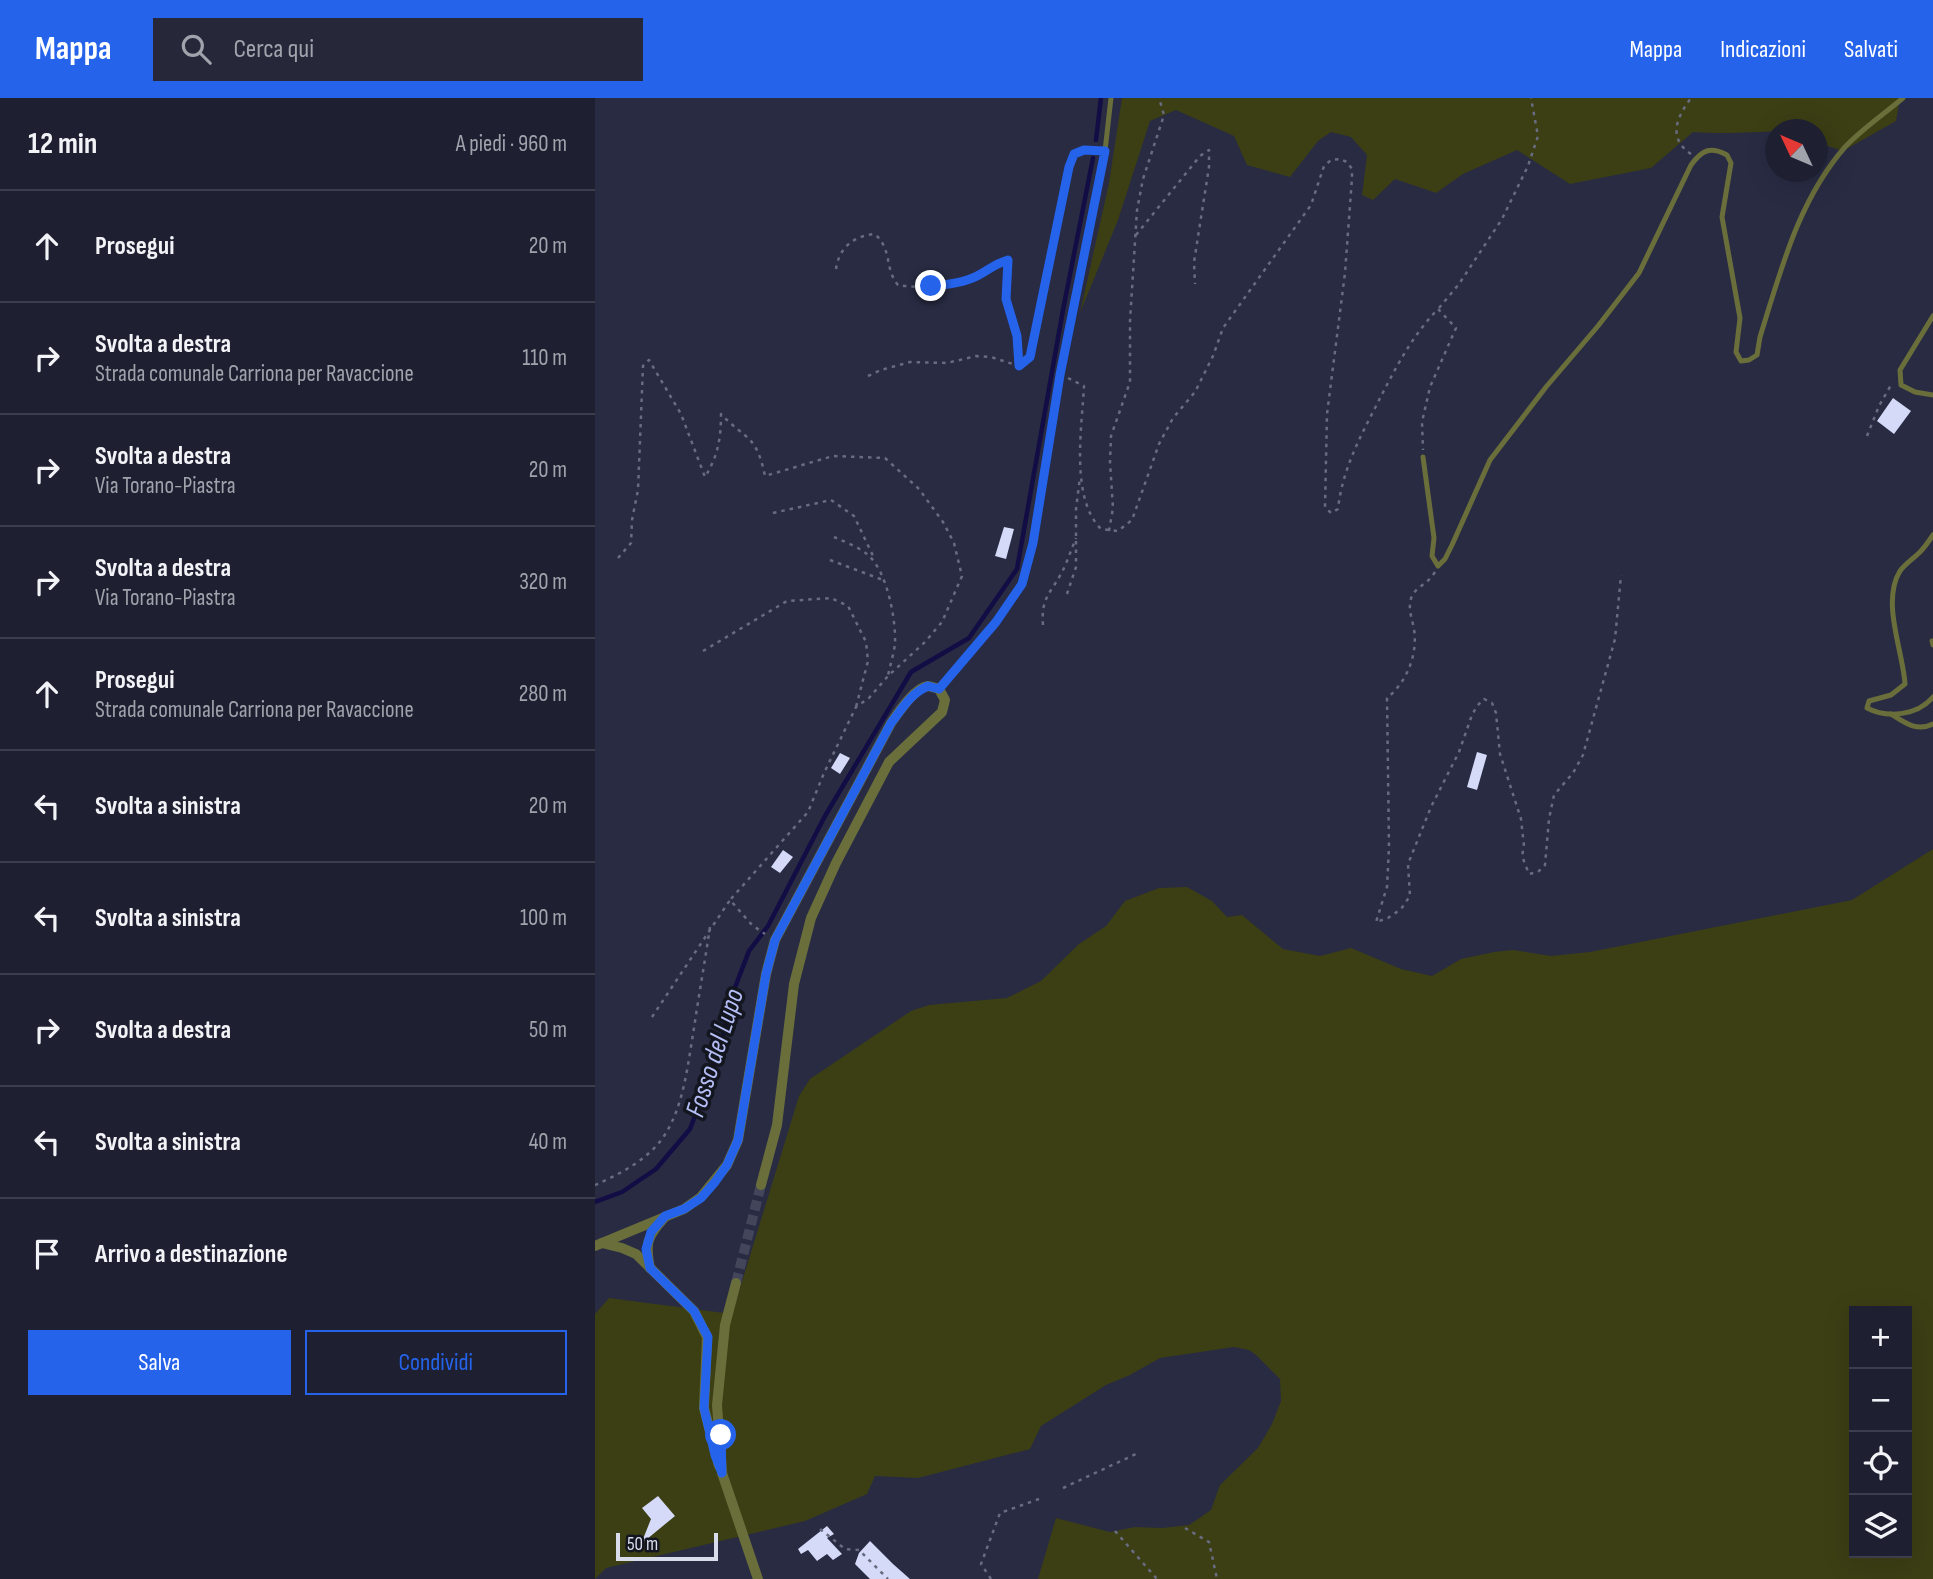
<!DOCTYPE html>
<html lang="it">
<meta charset="utf-8">
<style>
:root{--surface:#1e2032;--page:#26283a;--text:#f1f3f6;--muted:#a1a3ac;--line:#3c3e4d;--accent:#2563eb}
body{margin:0;font-family:"Sofia Sans Condensed",sans-serif;background:var(--page);color:var(--text)}
.controls{position:absolute;right:21px;bottom:21px;display:grid;overflow:hidden;border-radius:0px;box-shadow:0 7px 28px #0002}
.controls button{width:63px;height:63px;display:grid;place-items:center;padding:0;border:0;border-bottom:2px solid var(--line);background:var(--surface);color:var(--text);font:35px sans-serif}
.compass{position:absolute;left:1170px;top:21px;width:63px;height:63px;border-radius:50%;background:var(--surface);box-shadow:0 7px 28px #0002;rotate:314deg}
.scale{position:absolute;left:21px;bottom:18px;width:102px;box-sizing:border-box;padding-left:7px;border:4px solid #d9dceb;border-top:0;font-size:19px;line-height:24px;white-space:nowrap;color:#d9dceb;-webkit-text-stroke:5px #13151f;paint-order:stroke}
.stop{position:absolute;width:21px;height:21px;margin:-16px;border:5px solid #2563eb;border-radius:50%;background:#fff}
.stop.end{background:#2563eb;border-color:#fff;box-shadow:0 2px 7px #0008}
.list{margin:0;padding:0;list-style:none}
h2{display:flex;justify-content:space-between;align-items:center;height:91px;margin:0;padding:0 28px;font-size:30px}
h2 small{font-size:23px;font-weight:400;color:var(--muted)}
.list li{display:grid;grid-template-columns:46px 1fr auto;gap:21px;align-items:center;box-sizing:border-box;height:112px;padding:0 28px;border-top:2px solid var(--line)}
.list b{display:block;font-size:26px;white-space:nowrap}
.list p{margin:0;font-size:23px;white-space:nowrap;color:var(--muted)}
.list em{font-size:23px;font-style:normal;color:var(--muted)}
.actions{display:flex;gap:14px;padding:21px 28px}
.actions a{flex:1;padding:16px 0;border:2px solid var(--accent);border-radius:0px;text-align:center;font-size:24px;color:var(--accent)}
.actions .main{background:var(--accent);color:#fff}
.icon{flex:none;width:38px;height:38px;fill:none;stroke:currentColor;stroke-width:2;stroke-linecap:round;stroke-linejoin:round}
.map{position:relative;flex:none;width:1338px;height:1481px;overflow:hidden}
header{display:flex;align-items:center;gap:42px;box-sizing:border-box;height:98px;padding:0 35px;background:var(--accent);color:#fff}
header strong{font-size:33px}
nav{display:flex;gap:38px;margin-inline-start:auto;font-size:24px}
.search{width:490px;height:63px;background:var(--page);display:flex;align-items:center;gap:18px;box-sizing:border-box;padding:0 24px;border-radius:0px;color:var(--muted);font-size:26px}
main{display:flex}
aside{flex:1;background:var(--surface)}
.map>svg:first-child{display:block}
.green{fill:#3c3f14;fill-rule:evenodd}
.lines{fill:none;stroke-linecap:round;stroke-linejoin:round}
.stream{stroke:#120d45;stroke-width:4.5}
.building{fill:#d4daf8}
.street-tunnel{stroke:#43465b;stroke-width:10;stroke-dasharray:10 5;stroke-linecap:butt}
.path{stroke:#696c80;stroke-width:2.5;stroke-dasharray:3.5 5;stroke-linecap:butt}
.lane{stroke:#6a6e3b;stroke-width:5}
.street{stroke:#6a6e3b;stroke-width:10}
.route{stroke:#2563eb;stroke-width:9}
.labels{text-anchor:middle;dominant-baseline:central;stroke-width:7;stroke-linejoin:round;paint-order:stroke}
.water-label{font-size:28px;font-style:italic;fill:#b4bdf4;stroke:#13151f}
</style>
<header>
<strong>Mappa</strong>
<div class="search"><svg class="icon" aria-label="search" viewBox="0 0 24 24"><circle cx="10" cy="10" r="6"/><path d="M15 15l6 6"/></svg>Cerca qui</div>
<nav><a>Mappa</a><a>Indicazioni</a><a>Salvati</a></nav>
</header>
<main>
<aside>
<h2>12 min<small>A piedi · 960 m</small></h2>
<ul class="list">
<li><svg class="icon" aria-label="ahead" viewBox="0 0 24 24"><path d="M12 20V5M6 11l6-6 6 6"/></svg><div><b>Prosegui</b></div><em>20 m</em></li>
<li><svg class="icon" aria-label="right" viewBox="0 0 24 24"><path d="M7 20v-9h11M14 6l5 5-5 5"/></svg><div><b>Svolta a destra</b><p>Strada comunale Carriona per Ravaccione</p></div><em>110 m</em></li>
<li><svg class="icon" aria-label="right" viewBox="0 0 24 24"><path d="M7 20v-9h11M14 6l5 5-5 5"/></svg><div><b>Svolta a destra</b><p>Via Torano-Piastra</p></div><em>20 m</em></li>
<li><svg class="icon" aria-label="right" viewBox="0 0 24 24"><path d="M7 20v-9h11M14 6l5 5-5 5"/></svg><div><b>Svolta a destra</b><p>Via Torano-Piastra</p></div><em>320 m</em></li>
<li><svg class="icon" aria-label="ahead" viewBox="0 0 24 24"><path d="M12 20V5M6 11l6-6 6 6"/></svg><div><b>Prosegui</b><p>Strada comunale Carriona per Ravaccione</p></div><em>280 m</em></li>
<li><svg class="icon" aria-label="left" viewBox="0 0 24 24"><path d="M17 20v-9H6M10 6l-5 5 5 5"/></svg><div><b>Svolta a sinistra</b></div><em>20 m</em></li>
<li><svg class="icon" aria-label="left" viewBox="0 0 24 24"><path d="M17 20v-9H6M10 6l-5 5 5 5"/></svg><div><b>Svolta a sinistra</b></div><em>100 m</em></li>
<li><svg class="icon" aria-label="right" viewBox="0 0 24 24"><path d="M7 20v-9h11M14 6l5 5-5 5"/></svg><div><b>Svolta a destra</b></div><em>50 m</em></li>
<li><svg class="icon" aria-label="left" viewBox="0 0 24 24"><path d="M17 20v-9H6M10 6l-5 5 5 5"/></svg><div><b>Svolta a sinistra</b></div><em>40 m</em></li>
<li><svg class="icon" aria-label="arrive" viewBox="0 0 24 24"><path d="M6 21V4h12l-3 4 3 4H6"/></svg><div><b>Arrivo a destinazione</b></div></li>
</ul>
<div class="actions"><a class="main">Salva</a><a>Condividi</a></div>
</aside>
<div class="map">
<svg width="1338" height="1481" viewBox="0 0 1338 1481">
<rect width="100%" height="100%" fill="#282b42"/>
<g class="green">
<path d="M527,0h778l-4,23 -53,30 -25,-8v-13c-43,0 -81,5 -125,2l-42,36 -81,16 -53,-34 -54,24 -27,19 -41,-14 -22,21 -11,-5 5,-40 -16,-18 -20,-5 -13,9 -28,36 -43,-12 -13,-29 -58,-26 -26,11 -32,99 -38,93 29,-130z"/>
<path d="M1338,751v730h-895l18,-61 54,14 25,-5 27,1 27,-3 22,-15 9,-25 38,-37 14,-24 9,-23 -1,-22 -24,-24 -7,-5 -15,-3 -74,11 -30,17 -24,10 -65,41 -11,23 -112,29 -43,-2 -8,18 -62,27 -199,47 -11,11v-265l14,-16 123,16 67,-218 11,-17 101,-68 18,-6 78,-7 34,-17 38,-37 27,-18 19,-25 34,-13 28,-1 25,14 15,16 15,-2 41,34 37,7 31,-8 50,21 31,7 29,-17 33,-7 19,-2 38,6 39,-4 262,-52zM1259,1213h53v242h-53z"/>
</g>
<g class="lines">
<g class="stream">
<polyline points="501,42 506,0"/>
<polyline points="0,1104 27,1094 61,1071 95,1031 123,958 139,892 154,853 173,828 230,718 316,574 374,540 422,471 468,212 498,60"/>
</g>
</g>
<g class="building">
<polygon points="1298,300 1316,313 1299,336 1282,323"/>
<polygon points="409,429 419,431 411,461 400,458"/>
<polygon points="882,654 892,657 882,692 872,689"/>
<polygon points="245,655 255,660 245,676 236,670"/>
<polygon points="188,752 198,759 185,775 176,769"/>
<polygon points="63,1398 80,1418 46,1446 56,1421 47,1410"/>
<polygon points="232,1428 239,1436 232,1440 247,1456 238,1462 232,1456 222,1463 213,1452 206,1456 203,1451"/>
<polygon points="275,1443 298,1466 315,1481 275,1481 260,1466 264,1455"/>
</g>
<g class="lines">
<polyline class="street-tunnel" points="141,1185 166,1087"/>
<g class="path">
<path d="M1096,56c-24,-16 -14,-37 0,-56"/>
<polyline points="541,137 605,58 614,52 614,69 599,164 600,186"/>
<path d="M241,171c3,-21 17,-33 39,-35 18,17 9,34 23,51 25,4 53,1 76,-8 13,-5 19,-13 34,-17l-2,39 11,37 2,30 11,-9 39,-190 5,-13 10,-4 11,1"/>
<polyline points="844,210 864,186 907,121 933,68 943,38 936,0"/>
<polyline points="273,278 286,272 315,264 352,265 381,258 396,259 424,268"/>
<path d="M473,280l16,8c-2,41 -14,112 17,143l17,2 14,-11 27,-76 14,-26 22,-26 18,-36 10,-28 88,-123 13,-39 7,-6 9,-1 7,3 5,7v9l-7,95 -18,141 -2,93 6,6 7,-4c4,-37 20,-68 37,-101 18,-35 35,-70 63,-99l18,19 -26,59 -8,35 1,28"/>
<polyline points="1272,338 1284,308 1296,287"/>
<polyline points="178,415 236,402 259,418 279,460"/>
<polyline points="514,433 518,410 515,364 516,338 535,284 535,223 542,112 548,81 569,17 564,0"/>
<path d="M239,439c11,5 25,10 34,18 19,16 28,64 27,88 -1,11 -5,22 -7,33"/>
<path d="M23,460l13,-15 1,-23 6,-30 5,-124 6,-6 32,54 24,63c13,-21 16,-39 16,-63 26,27 35,20 44,62l68,-20 52,2 34,31 24,33 11,21 8,33 -20,46 -17,20 -37,34 -19,22 -13,9 -32,66 -16,39 -78,88"/>
<polyline points="235,462 288,482"/>
<path d="M840,474c-7,12 -19,15 -23,24 -5,11 0,22 2,33 4,25 -7,53 -27,69l2,149 -2,40 -11,35 12,-4 13,-9 9,-13 -2,-32 23,-57 28,-55 13,-37 5,-9 7,-7 8,4 4,10 4,41 21,65 3,27 -2,10 7,18 9,-2 7,-7 4,-46 5,-24 19,-22 10,-18 32,-116 6,-64"/>
<polyline points="472,496 481,469 481,411 485,379"/>
<path d="M448,527c-2,-26 6,-30 18,-51 6,-11 10,-24 15,-36"/>
<polyline points="108,553 192,503 236,500 253,508 271,544 273,563 261,609"/>
<polyline points="57,919 135,802 157,827 170,836"/>
<path d="M0,1087c25,-11 54,-26 69,-49 20,-30 24,-73 30,-108 5,-34 11,-67 16,-101"/>
<polyline points="468,1390 541,1356"/>
<polyline points="590,1430 614,1444 622,1481"/>
<polyline points="225,1431 250,1451 264,1452 293,1481"/>
<polyline points="520,1433 562,1481"/>
<polyline points="396,1481 386,1466 405,1415 444,1401"/>
</g>
<g class="lane">
<polyline points="1338,218 1305,272 1306,287 1320,294 1338,297"/>
<path d="M828,359l11,81 -2,18 6,10 7,-7 7,-14 38,-85 56,-73 52,-61 41,-53 52,-108c11,-15 19,-19 36,-10l4,8 -9,54 18,101 -4,34 5,9 8,-1 8,-5 3,-18c21,-67 38,-136 85,-190 17,-18 39,-33 58,-49"/>
<path d="M1338,437c-4,6 -8,12 -13,17 -6,6 -15,12 -20,19 -19,31 3,80 5,113l-14,11 -22,6 -2,7c21,11 51,7 66,-11"/>
<polyline points="1337,543 1338,547"/>
<polyline points="344,591 401,524 427,486 438,445 465,277 510,53 516,0"/>
<path d="M1296,616c14,9 26,18 42,10"/>
</g>
<g class="street">
<polyline points="7,1145 27,1150 41,1156 99,1213 112,1239 109,1310 124,1368"/>
<path d="M0,1148l89,-37 17,-12 26,-32 11,-25 28,-166 9,-34 116,-217c7,-10 24,-36 37,-37 1,0 11,3 11,3l6,11 -3,12 -53,50 -53,101 -25,55 -17,66 -17,141 -16,60"/>
<path d="M55,1170c-5,-25 -3,-31 14,-50"/>
<polyline points="141,1185 130,1227 122,1307 127,1375 163,1481"/>
</g>
</g>
<g class="lines">
<path class="route" d="M126,1337l1,38 -7,-18 -11,-47 4,-71 -14,-26 -44,-43 -4,-19 5,-17 14,-16 19,-7 17,-11 14,-16 12,-17 11,-25 28,-166 9,-34 116,-217c11,-14 20,-30 37,-37l11,3 57,-67 26,-38 11,-41 27,-168 45,-224 -21,-1 -10,4 -5,13 -39,190 -11,9 -2,-30 -11,-37 2,-39c-14,4 -19,10 -31,16 -14,7 -31,9 -46,10"/>
</g>
<g class="labels">
<g class="water-label">
<text transform="translate(120 955) rotate(-72)">Fosso del Lupo</text>
</g>
</g>
</svg>
<div class="controls">
<button>+</button>
<button>−</button>
<button><svg class="icon" aria-label="locate" viewBox="0 0 24 24"><circle cx="12" cy="12" r="6"/><path d="M12 2v4M12 18v4M2 12h4M18 12h4"/></svg></button>
<button><svg class="icon" aria-label="layers" viewBox="0 0 24 24"><path d="M12 4l9 5-9 5-9-5zM3 14l9 5 9-5"/></svg></button>
</div>
<svg class="compass" viewBox="-18 -18 36 36"><path d="M0-13l5 13h-10z" fill="#e53935"/><path d="M0 13l5-13h-10z" fill="#a1a3ac"/></svg>
<div class="scale">50 m</div>
<div class="stop" style="left:126px;top:1337px"></div>
<div class="stop end" style="left:336px;top:188px"></div>
</div>
</main>
